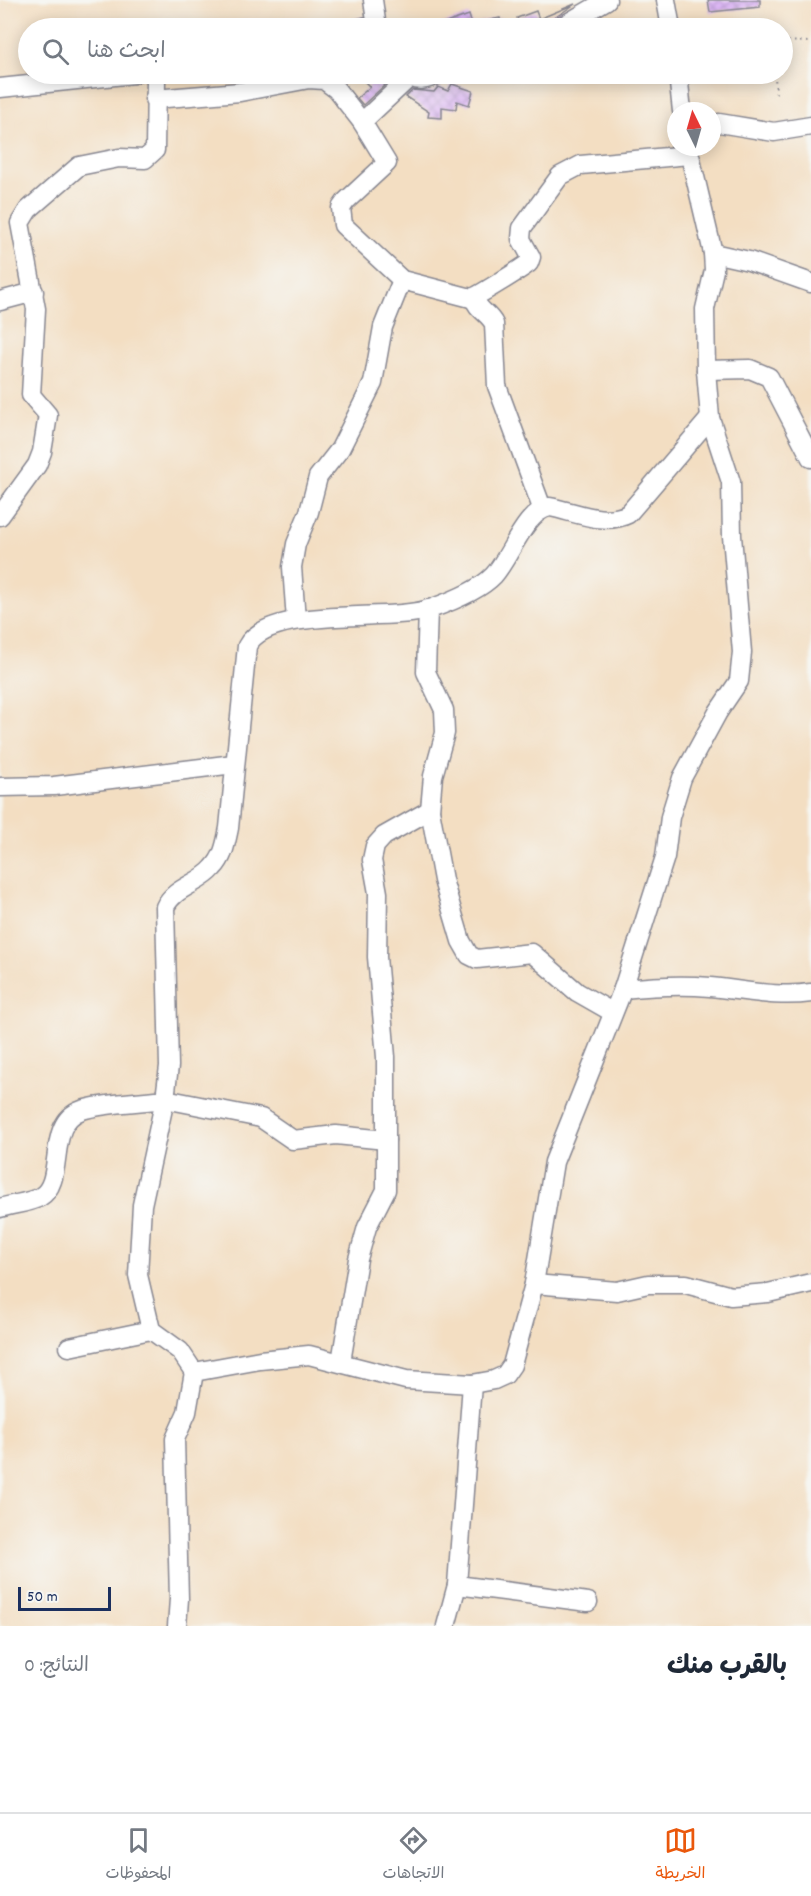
<!DOCTYPE html>
<html lang="ar">
<meta charset="utf-8">
<style>
:root{--surface:#fff;--page:#f2f2f3;--text:#1f2937;--muted:#747a83;--line:#e0e1e3;--accent:#ea580c}
body{margin:0;font-family:Dekko,"Playpen Sans Arabic",sans-serif;background:var(--page);color:var(--text);direction:rtl}
.compass{position:absolute;left:667px;top:102px;width:54px;height:54px;border-radius:50%;background:var(--surface);box-shadow:0 3px 15px #0003;rotate:355deg}
.scale{position:absolute;left:18px;bottom:15px;width:93px;box-sizing:border-box;padding-left:6px;border:3px solid #1b2f5e;border-top:0;font-size:16px;line-height:21px;white-space:nowrap;color:#1b2f5e;-webkit-text-stroke:4px #f6f6f2;paint-order:stroke}
.list{margin:0;padding:0;list-style:none}
h2{display:flex;justify-content:space-between;align-items:center;height:78px;margin:0;padding:0 24px;font-size:26px}
h2 small{font-size:20px;font-weight:400;color:var(--muted)}
.icon{flex:none;width:33px;height:33px;fill:none;stroke:currentColor;stroke-width:2;stroke-linecap:round;stroke-linejoin:round}
.map{position:relative;flex:none;width:811px;height:1626px;overflow:hidden;direction:ltr}
.search{position:absolute;background:var(--surface);box-shadow:0 3px 15px #0003;left:18px;right:18px;top:18px;height:66px;display:flex;align-items:center;gap:15px;box-sizing:border-box;padding:0 21px;border-radius:33px;color:var(--muted);font-size:22px}
.sheet{height:186px;background:var(--surface)}
nav{display:flex;justify-content:space-around;align-items:center;box-sizing:border-box;height:84px;border-top:2px solid var(--line);background:var(--surface);font-size:16px;color:var(--muted)}
nav a{display:grid;justify-items:center;gap:3px}
nav .on{color:var(--accent)}
.map>svg:first-child{display:block}
.building{fill:url(#building-cross-hatch)}
.lines{fill:none;stroke-linecap:round;stroke-linejoin:round}
.minor-casing{stroke:#878690;stroke-width:21}
.path{stroke:#878690;stroke-width:2;stroke-dasharray:1.5 4.5;stroke-linecap:butt}
.minor{stroke:#fff;stroke-width:18}
</style>
<div class="map">
<svg width="811" height="1626" viewBox="0 0 811 1626">
<defs>
<pattern id="building-cross-hatch" width="8" height="8" patternUnits="userSpaceOnUse" patternTransform="scale(1.5)"><rect width="8" height="8" fill="#d9aff4"/><path d="M0 0l8 8M0 8l8-8" fill="none" stroke="#af8fc9"/></pattern>
</defs>
<rect width="100%" height="100%" fill="#f6f6f2"/>
<filter id="ink" filterUnits="userSpaceOnUse"><feTurbulence type="fractalNoise" baseFrequency=".0167" numOctaves="2"/><feDisplacementMap in="SourceGraphic" scale="12" xChannelSelector="R" yChannelSelector="G"/><feConvolveMatrix kernelMatrix="1 2 1 2 8 2 1 2 1" color-interpolation-filters="sRGB"/></filter>
<filter id="wash" filterUnits="userSpaceOnUse"><feTurbulence type="fractalNoise" baseFrequency=".008" numOctaves="4" result="noise"/><feDisplacementMap in="SourceGraphic" scale="24" xChannelSelector="R" yChannelSelector="G"/><feGaussianBlur stdDeviation="1.35" result="paint"/><feColorMatrix in="noise" values="0 0 0 0 0 0 0 0 0 0 0 0 0 0 0 0 0 1.4 0 .05"/><feComposite in="paint" operator="in"/></filter>
<g filter="url(#wash)">
<rect width="100%" height="100%" fill="#f3dec2"/>
<g id="blocks">
<g class="building">
<polygon points="708,0 760,0 760,7 710,12"/>
<polygon points="575,4 553,19 548,28 516,28 520,26 517,18 536,11 539,19"/>
<polygon points="469,15 473,28 435,28 434,27"/>
<polygon points="364,17 366,28 332,28 332,25"/>
<polygon points="500,18 502,28 473,28 473,24"/>
<polygon points="367,74 396,75 363,105 357,98 370,87 362,79"/>
<polygon points="452,84 473,91 469,105 457,101 456,109 442,107 442,118 428,117 429,112 406,97 413,90 434,92 438,87 448,91"/>
</g>
</g>
</g>
<g filter="url(#ink)">
<use href="#blocks" fill-opacity="0" stroke="#878690" stroke-width="1.5"/>
<g class="lines">
<g class="minor-casing">
<g id="minor">
<polyline points="373,0 377,28"/>
<polyline points="666,0 671,28"/>
<polyline points="559,28 607,0"/>
<path d="M407,74c10,10 21,5 32,0"/>
<polyline points="678,74 682,111"/>
<polyline points="0,88 134,74"/>
<path d="M154,99l86,-7 69,-13 15,1 12,9 26,33 25,41 -41,38 -5,7 2,17 59,55 69,18c6,-1 50,-29 58,-35l2,-6 -10,-18 1,-11 38,-52 21,-11 108,-10"/>
<polyline points="362,122 410,77"/>
<polyline points="719,123 774,132 811,126"/>
<polyline points="713,253 749,261 811,283"/>
<path d="M474,298c3,12 15,15 20,26l3,62 45,122"/>
<polyline points="0,301 34,292"/>
<polyline points="706,370 750,369 769,377 811,458"/>
<polyline points="0,516 37,465 42,452 48,415 31,395 36,309 20,223 28,210 79,166 119,158 145,159 155,150 156,79 152,74"/>
<polyline points="428,609 426,672 444,710 445,733 433,776 430,810 443,880 461,941 469,955 477,959 532,953 577,992 612,1012"/>
<polyline points="296,620 292,567 296,544 309,512 318,477 340,449 373,383 383,327 402,280"/>
<polyline points="0,787 54,786 234,764"/>
<path d="M623,989c29,-3 58,-5 87,-2 34,3 67,11 101,6"/>
<path d="M0,1208c12,-4 29,-5 40,-11 27,-15 4,-74 42,-87 21,-7 60,-8 83,-11l4,-33 -4,-159c9,-20 35,-23 48,-39 11,-11 13,-26 16,-40l18,-182c22,-42 142,-23 183,-37 20,-7 49,-18 64,-34 17,-19 31,-64 56,-68 26,5 54,19 78,7l82,-96"/>
<polyline points="534,1284 617,1291 648,1284 686,1284 731,1296 768,1293 811,1283"/>
<polyline points="69,1347 151,1330"/>
<polyline points="341,1362 358,1259 367,1227 386,1190 386,1057 377,957 378,893 372,860 375,846 384,836 430,810"/>
<polyline points="194,1372 180,1351 151,1330 138,1275 142,1205 165,1099 261,1118 293,1140 336,1135 386,1140"/>
<polyline points="457,1585 588,1602"/>
<polyline points="177,1626 179,1599 175,1439 187,1412 194,1372 260,1360 309,1355 406,1380 472,1384 494,1380 505,1375 512,1365 534,1284 554,1162 623,989 665,857 670,817 682,778 718,712 739,681 742,652 732,536 731,482 710,418 706,370 705,309 714,270 713,253 688,147"/>
<polyline points="446,1626 457,1585 472,1384"/>
</g>
</g>
<g class="path">
<polyline points="782,41 811,42"/>
<polyline points="775,74 776,98"/>
</g>
<use href="#minor" class="minor"/>
</g>
</g>
</svg>
<svg class="compass" viewBox="-18 -18 36 36"><path d="M0-13l5 13h-10z" fill="#e53935"/><path d="M0 13l5-13h-10z" fill="#747a83"/></svg>
<div class="scale">50 m</div>
<div class="search"><svg class="icon" aria-label="search" viewBox="0 0 24 24"><circle cx="10" cy="10" r="6"/><path d="M15 15l6 6"/></svg>ابحث هنا</div>
</div>
<section class="sheet">
<h2>بالقرب منك<small>النتائج: 0</small></h2>
<ul class="list">
</ul>
</section>
<nav>
<a class="on"><svg class="icon" aria-label="map" viewBox="0 0 24 24"><path d="M3 6l6-2 6 2 6-2v14l-6 2-6-2-6 2zM9 4v14M15 6v14"/></svg>الخريطة</a>
<a><svg class="icon" aria-label="directions" viewBox="0 0 24 24"><path d="M12 3l9 9-9 9-9-9zM9 14v-3h6M13 9l2 2-2 2"/></svg>الاتجاهات</a>
<a><svg class="icon" aria-label="saved" viewBox="0 0 24 24"><path d="M7 4h10v16l-5-4-5 4z"/></svg>المحفوظات</a>
</nav>
